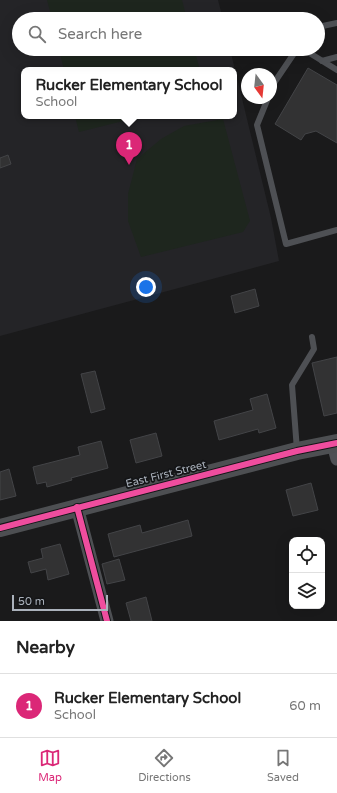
<!DOCTYPE html>
<style>
:root{--surface:#fff;--page:#f6f6f6;--text:#222;--muted:#767676;--line:#e0e0e0;--accent:#db2777}
body{margin:0;font-family:"Varela Round",sans-serif;background:var(--page);color:var(--text)}
.controls{position:absolute;right:12px;bottom:12px;display:grid;overflow:hidden;border-radius:8px;box-shadow:0 4px 16px #0002}
.controls button{width:36px;height:36px;display:grid;place-items:center;padding:0;border:0;border-bottom:1px solid var(--line);background:var(--surface);color:var(--text);font:20px sans-serif}
.compass{position:absolute;left:241px;top:68px;width:36px;height:36px;border-radius:50%;background:var(--surface);box-shadow:0 4px 16px #0002;rotate:165deg}
.scale{position:absolute;left:12px;bottom:10px;width:96px;box-sizing:border-box;padding-left:4px;border:2px solid #abb2bc;border-top:0;font-size:11px;line-height:14px;white-space:nowrap;color:#abb2bc;-webkit-text-stroke:3px #141517;paint-order:stroke}
.you{position:absolute;left:146px;top:287px;width:14px;height:14px;margin:-10px;border:3px solid #fff;border-radius:50%;background:#1a73e8;box-shadow:0 0 0 6px #1a73e833}
.badge{display:grid;place-items:center;width:26px;height:26px;border-radius:50%;background:var(--accent);color:#fff;font-size:13px;font-weight:700}
.pin{position:absolute;translate:-50% -33px;filter:drop-shadow(0 1px 2px #0008)}
.pin::after{content:'';position:absolute;top:21px;width:14px;height:12px;background:inherit;clip-path:polygon(0 0,100% 0,50% 100%)}
.popup{position:absolute;left:21px;top:67px;width:216px;height:52px;box-sizing:border-box;display:grid;place-content:center;border-radius:8px;background:var(--surface);filter:drop-shadow(0 1px 3px #0005);font-size:13px;white-space:nowrap;color:var(--muted)}
.popup b{font-size:15px;color:var(--text)}
.popup::after{content:'';position:absolute;left:50%;top:100%;margin-left:-8px;border:8px solid transparent;border-top-color:var(--surface)}
.list{margin:0;padding:0;list-style:none}
h2{display:flex;justify-content:space-between;align-items:center;height:52px;margin:0;padding:0 16px;font-size:17px}
h2 small{font-size:13px;font-weight:400;color:var(--muted)}
.list li{display:grid;grid-template-columns:26px 1fr auto;gap:12px;align-items:center;box-sizing:border-box;height:64px;padding:0 16px;border-top:1px solid var(--line)}
.list b{display:block;font-size:15px;white-space:nowrap}
.list p{margin:0;font-size:13px;white-space:nowrap;color:var(--muted)}
.list em{font-size:13px;font-style:normal;color:var(--muted)}
.icon{flex:none;width:22px;height:22px;fill:none;stroke:currentColor;stroke-width:2;stroke-linecap:round;stroke-linejoin:round}
.map{position:relative;flex:none;width:337px;height:621px;overflow:hidden}
.search{position:absolute;background:var(--surface);box-shadow:0 4px 16px #0002;left:12px;right:12px;top:12px;height:44px;display:flex;align-items:center;gap:10px;box-sizing:border-box;padding:0 14px;border-radius:22px;color:var(--muted);font-size:15px}
.sheet{height:116px;background:var(--surface)}
nav{display:flex;justify-content:space-around;align-items:center;box-sizing:border-box;height:56px;border-top:1px solid var(--line);background:var(--surface);font-size:11px;color:var(--muted)}
nav a{display:grid;justify-items:center;gap:2px}
nav .on{color:var(--accent)}
.map>svg:first-child{display:block}
.built{fill:#242427;fill-rule:evenodd}
.green{fill:#1e261e}
.building{fill:#323233;stroke:#434447}
.lines{fill:none;stroke-linecap:round;stroke-linejoin:round}
.lane{stroke:#4e5054;stroke-width:6}
.street{stroke:#4e5054;stroke-width:13}
.secondary{stroke:#4d4f52;stroke-width:18}
.cycleway-casing{stroke:#141517;stroke-width:8}
.cycleway{stroke:#ef4d9e;stroke-width:6}
.labels{text-anchor:middle;dominant-baseline:central;stroke-width:3.5;stroke-linejoin:round;paint-order:stroke}
.street-label{font-size:11px;fill:#abb2bc;stroke:#141517}
</style>
<div class="map">
<svg width="337" height="621" viewBox="0 0 337 621">
<rect width="100%" height="100%" fill="#1a1a1b"/>
<path class="built" d="M0,0h218l5,19h-204v30h211l41,169 8,43 -279,75zM24,70h210v46h-210z"/>
<g class="green">
<polygon points="47,0 182,0 187,19 52,19"/>
<polygon points="59,49 194,49 200,70 64,70"/>
<polygon points="75,116 143,116 79,132"/>
<polygon points="223,119 250,221 243,232 141,257 128,221 128,194 137,159 161,139 184,126"/>
</g>
<g class="building">
<polygon points="308,68 337,85 337,143 316,131 305,134 301,140 275,124"/>
<polygon points="8,155 11,164 0,168 0,158"/>
<polygon points="255,289 259,306 235,313 231,296"/>
<polygon points="337,357 337,413 324,416 312,363"/>
<polygon points="95,371 105,409 91,413 81,374"/>
<polygon points="267,394 276,428 259,433 258,429 219,440 214,421 253,410 250,399"/>
<polygon points="156,433 162,456 136,463 130,440"/>
<polygon points="101,441 108,468 71,478 72,480 47,487 46,482 37,484 33,467 80,455 78,447"/>
<polygon points="9,469 16,496 0,500 0,472"/>
<polygon points="311,483 318,510 293,516 286,490"/>
<polygon points="188,520 192,536 114,557 108,534 140,525 142,533"/>
<polygon points="60,544 69,574 48,580 46,569 31,573 28,562 43,558 41,549"/>
<polygon points="119,559 125,580 107,584 102,564"/>
<polygon points="146,597 152,621 131,621 126,603"/>
</g>
<g class="lines">
<g class="lane">
<polyline points="318,27 337,23"/>
<polyline points="303,49 337,70"/>
<polyline points="322,61 337,57"/>
<polyline points="271,91 274,83 297,49"/>
<polyline points="268,98 257,125 286,244 337,230"/>
<polyline points="297,450 292,385 314,349 312,337"/>
</g>
<g class="street">
<polyline points="333,444 337,459"/>
<polyline points="77,507 107,621"/>
</g>
<polyline class="secondary" points="0,528 297,451 337,443"/>
<g class="cycleway-casing">
<g id="cycleway">
<polyline points="77,507 107,621"/>
<polyline points="0,528 297,451 337,443"/>
</g>
</g>
<use href="#cycleway" class="cycleway"/>
</g>
<g class="labels">
<g class="street-label">
<text transform="translate(166 474) rotate(-14)">East First Street</text>
</g>
</g>
</svg>
<div class="controls">
<button><svg class="icon" aria-label="locate" viewBox="0 0 24 24"><circle cx="12" cy="12" r="6"/><path d="M12 2v4M12 18v4M2 12h4M18 12h4"/></svg></button>
<button><svg class="icon" aria-label="layers" viewBox="0 0 24 24"><path d="M12 4l9 5-9 5-9-5zM3 14l9 5 9-5"/></svg></button>
</div>
<svg class="compass" viewBox="-18 -18 36 36"><path d="M0-13l5 13h-10z" fill="#e53935"/><path d="M0 13l5-13h-10z" fill="#767676"/></svg>
<div class="scale">50 m</div>
<div class="you"></div>
<div class="pin badge" style="left:129px;top:165px">1</div>
<div class="popup"><b>Rucker Elementary School</b>School</div>
<div class="search"><svg class="icon" aria-label="search" viewBox="0 0 24 24"><circle cx="10" cy="10" r="6"/><path d="M15 15l6 6"/></svg>Search here</div>
</div>
<section class="sheet">
<h2>Nearby<small></small></h2>
<ul class="list">
<li><span class="badge">1</span><div><b>Rucker Elementary School</b><p>School</p></div><em>60 m</em></li>
</ul>
</section>
<nav>
<a class="on"><svg class="icon" aria-label="map" viewBox="0 0 24 24"><path d="M3 6l6-2 6 2 6-2v14l-6 2-6-2-6 2zM9 4v14M15 6v14"/></svg>Map</a>
<a><svg class="icon" aria-label="directions" viewBox="0 0 24 24"><path d="M12 3l9 9-9 9-9-9zM9 14v-3h6M13 9l2 2-2 2"/></svg>Directions</a>
<a><svg class="icon" aria-label="saved" viewBox="0 0 24 24"><path d="M7 4h10v16l-5-4-5 4z"/></svg>Saved</a>
</nav>
